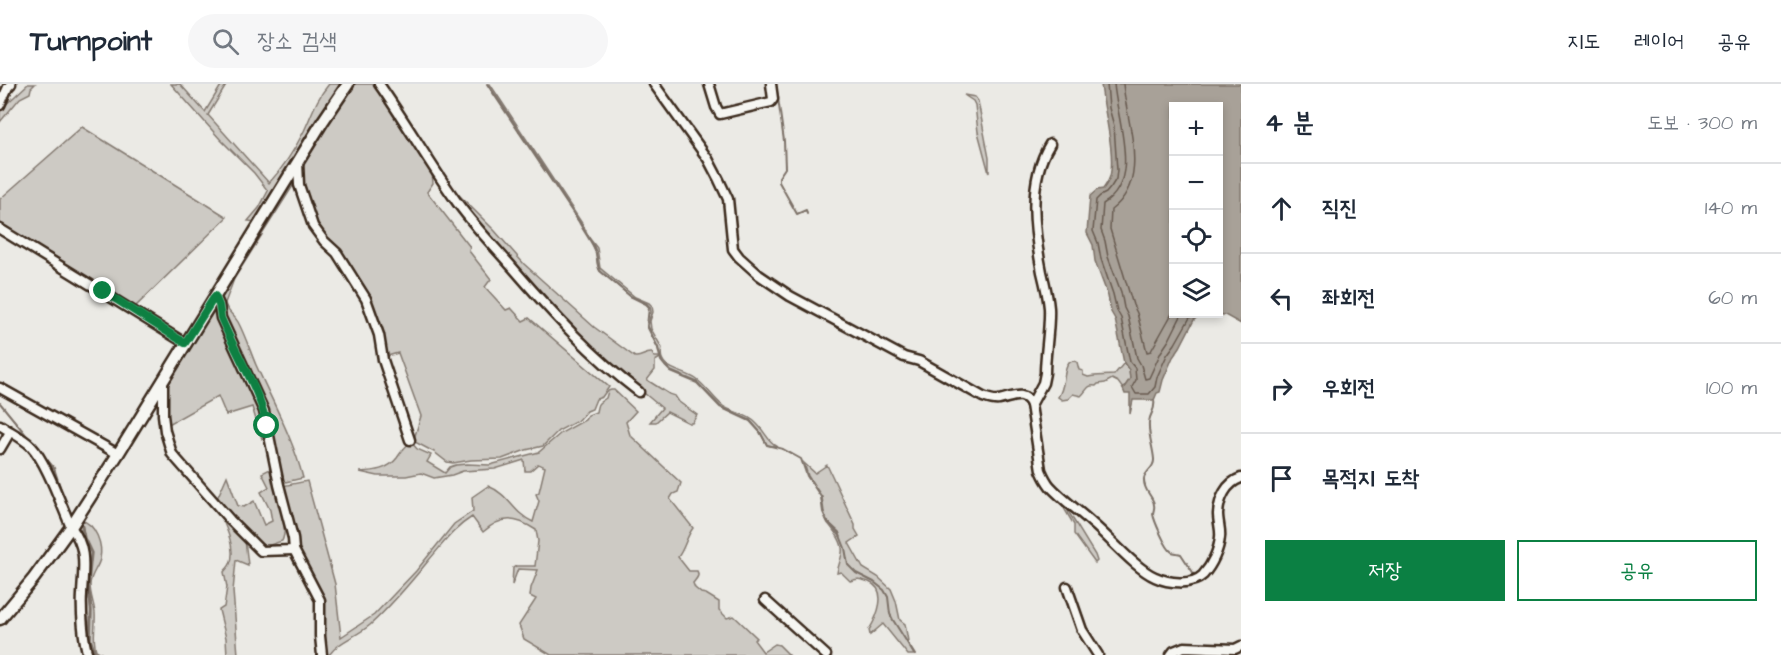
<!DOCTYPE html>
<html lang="ko">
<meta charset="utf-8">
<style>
:root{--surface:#fff;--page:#f6f6f7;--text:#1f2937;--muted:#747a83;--line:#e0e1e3;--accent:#0b8043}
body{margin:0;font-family:"Architects Daughter","Poor Story",sans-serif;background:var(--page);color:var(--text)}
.controls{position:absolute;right:18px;top:18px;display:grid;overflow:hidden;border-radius:0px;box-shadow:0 3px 9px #0003}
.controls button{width:54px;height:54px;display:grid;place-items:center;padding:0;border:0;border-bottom:2px solid var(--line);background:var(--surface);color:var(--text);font:30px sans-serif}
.stop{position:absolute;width:18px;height:18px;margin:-14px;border:4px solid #0b8043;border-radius:50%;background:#fff}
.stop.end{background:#0b8043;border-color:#fff;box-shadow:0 2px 6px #0008}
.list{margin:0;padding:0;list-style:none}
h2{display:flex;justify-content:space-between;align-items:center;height:78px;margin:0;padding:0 24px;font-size:26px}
h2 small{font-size:20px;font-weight:400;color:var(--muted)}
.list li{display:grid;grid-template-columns:39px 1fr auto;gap:18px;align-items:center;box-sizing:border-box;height:90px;padding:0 24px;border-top:2px solid var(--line)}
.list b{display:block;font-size:22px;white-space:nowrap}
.list em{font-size:20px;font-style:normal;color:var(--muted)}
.actions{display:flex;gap:12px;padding:18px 24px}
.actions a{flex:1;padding:14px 0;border:2px solid var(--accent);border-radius:0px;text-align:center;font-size:21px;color:var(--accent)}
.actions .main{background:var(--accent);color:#fff}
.icon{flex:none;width:33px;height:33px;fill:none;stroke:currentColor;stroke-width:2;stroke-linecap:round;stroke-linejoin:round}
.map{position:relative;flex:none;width:1241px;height:571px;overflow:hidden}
header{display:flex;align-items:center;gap:36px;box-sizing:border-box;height:84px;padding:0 30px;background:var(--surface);border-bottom:2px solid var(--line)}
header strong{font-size:28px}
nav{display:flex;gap:33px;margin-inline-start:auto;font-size:21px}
.search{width:420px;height:54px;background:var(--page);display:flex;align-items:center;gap:15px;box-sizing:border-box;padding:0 21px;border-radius:33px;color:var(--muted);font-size:22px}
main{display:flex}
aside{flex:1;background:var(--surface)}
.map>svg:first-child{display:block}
.green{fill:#cdcac4;stroke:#847a71;stroke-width:1.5}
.water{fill:#a8a198;stroke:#7c7167;stroke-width:1.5}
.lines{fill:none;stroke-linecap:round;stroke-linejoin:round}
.shore{stroke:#675a4f;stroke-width:1.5}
.stream{stroke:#7c7167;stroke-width:2}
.minor-casing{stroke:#3b2a1e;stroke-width:13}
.tertiary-casing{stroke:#3b2a1e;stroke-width:15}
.minor{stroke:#f6f6f2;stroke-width:8}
.tertiary{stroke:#f6f6f2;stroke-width:10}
.route{stroke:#0b8043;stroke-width:8}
</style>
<header>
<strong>Turnpoint</strong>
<div class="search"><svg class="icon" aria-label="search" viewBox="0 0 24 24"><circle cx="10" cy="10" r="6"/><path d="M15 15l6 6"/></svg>장소 검색</div>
<nav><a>지도</a><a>레이어</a><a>공유</a></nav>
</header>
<main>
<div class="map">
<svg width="1241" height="571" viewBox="0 0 1241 571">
<rect width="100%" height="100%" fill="#ebeae5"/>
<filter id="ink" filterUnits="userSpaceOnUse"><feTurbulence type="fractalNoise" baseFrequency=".0167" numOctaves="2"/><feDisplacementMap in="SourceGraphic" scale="12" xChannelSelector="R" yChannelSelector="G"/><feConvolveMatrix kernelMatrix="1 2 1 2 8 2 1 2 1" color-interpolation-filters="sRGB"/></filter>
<g filter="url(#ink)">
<g class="green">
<polygon points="28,0 35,0 31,4 30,9 20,14 0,38 0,26"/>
<path d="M171,0h9l25,28 17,-28h5l-19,31 61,68c14,-15 26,-34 35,-52 9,-19 11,-30 25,-47h14l-87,138 -8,-1 11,-13 9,-17 -14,-18 -34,-34z"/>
<polygon points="351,0 374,0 432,88 433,99 427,108 470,163 469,167 491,195 485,203 506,226 511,224 523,237 529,234 609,303 602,313 596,315 592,325 587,327 579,336 558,347 543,362 526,366 502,375 471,376 453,379 447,378 434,368 415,358 414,355 421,332 398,269 384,273 371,225 316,144 301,98 299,80"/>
<path d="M488,0h2l93,141 7,14 7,9 3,20 35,29 14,6 3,3 1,6 -3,9 1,8 11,19c-6,22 21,22 34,31 10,7 17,19 27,27 10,7 24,7 33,17 9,8 11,18 22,24l-11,-2 -7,-13 -10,-12 -29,-13 -24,-25 -26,-11 -11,-13 -5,3v9l-8,10 22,14 6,2 4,6 18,13 -5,8h-3l-22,-11 -11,10h-6l12,-14 -47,-39 -45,-41 -83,-93 -39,-51 47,47 29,33 70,63 41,30c6,1 11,-5 17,-4l2,4h6l-2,-9 -10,-22 3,-14 -1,-5 -4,-4 -16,-7 -30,-25c-4,-7 -2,-14 -5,-21 -2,-7 -11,-20 -15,-28z"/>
<polygon points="964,11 975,13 978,17 989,74 989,89 978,48 975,21 973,17"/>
<polygon points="82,43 227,133 135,223 0,143 0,115"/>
<path d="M293,97h3l-62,98 -9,24c1,8 9,12 13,19 7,13 12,29 18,43 17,38 37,73 47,113l-22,5 -15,-73 -44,-93v-23z"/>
<polygon points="214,228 216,229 260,328 267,353 262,355 252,323 226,331 218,312 167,341 165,300 211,229"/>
<path d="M1074,277l3,1 2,8 4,1v4l5,2c9,-2 16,-1 26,-2l10,-12 5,7 1,9 -7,10 -5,-7 -6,-3 -7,4 -7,1 -2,2c-9,-2 -9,5 -15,10l-8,-2 -5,5 -6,1 -4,-3c8,-11 4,-25 11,-35z"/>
<path d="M611,306h3l22,21 -10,11 4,13 51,48 -3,9 -5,2 -3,5 23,29c-7,9 -8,20 -15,29l11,14h8c3,5 -1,8 -4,12l2,5 6,5 5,1 13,8v8l8,8 7,-2 23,22 -3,2 9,12 12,-8 4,1 10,10h-238l-27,-16 -5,-14 17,-26 -6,-3 1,-8 7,-18 -20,-1 -6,16 1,-17 3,-2h19l3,-25 -2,-11c-20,-13 -34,-15 -53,2l-11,-15c-18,11 -29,27 -43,43 -18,22 -38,46 -59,65 -14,12 -31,16 -41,30h-5l-2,-48 -23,-54 -17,-67 25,-5 28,103 6,53 33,-22 42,-44 38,-47 19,-13 -1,-14 16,-11c21,8 25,27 45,36l6,-21 -3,-7 3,-2 6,-25 -7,-3 -8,7h-5l-1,-11 -29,9 -32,2 -11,4 -18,3 -13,-5 -15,3h-28l-18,-4c14,-1 28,-2 37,-14 5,-7 7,-11 14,-16l6,7 14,6 -4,7 18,11 5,-6 6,-2 11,-1 23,1 49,-13 22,-19 24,-13 3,-5 8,-3c2,-11 2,-8 10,-14l2,-7z"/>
<path d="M804,379l11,10 12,-8 28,60v4l4,7 -10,7 14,25 15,9 13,12 5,12 4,19 5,4 3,17h-2l8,14h-6l-25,-31 -13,11 -1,-5c8,-13 20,-40 0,-48 -9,-3 -11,-4 -19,-1l-9,-9 -4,1c1,-7 4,-13 5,-20 2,-11 -9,-23 -15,-31l14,15 -2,-5 -12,-11 -3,-9 -2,-15 -14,-21z"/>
<path d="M272,384c4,18 18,57 10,73l-15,5 -9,-3 -42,-42 11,-25 11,30 6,1 10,-6 10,24 8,-4 -2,-11 -9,-18 8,-5 -7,-14z"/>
<polygon points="1058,414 1067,421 1068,427 1095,471 1097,477 1095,479 1074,450 1074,441"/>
<path d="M219,428l26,28 3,25 -12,-5 -3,31 5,64h-11l-1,-17 -7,-28 5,-3 3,-20 -3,-15c2,-3 5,-5 6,-8 7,-15 -5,-39 -11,-52z"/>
<path d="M81,436c15,4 22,25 19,39 -2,9 -10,16 -10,26 0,9 4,19 5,28 1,13 -3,25 1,37l8,5h-5l-4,-4 -4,-12 1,-28 -3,-29 3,-29 -7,-15 -3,-14 -2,-2z"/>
<polygon points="79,439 81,440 83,454 91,469 87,498 91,527 89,549 92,563 97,571 90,571 85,512 75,445"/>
</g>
<path class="water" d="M1101,0h140v240l-16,-9 -12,-1h5v-208h-44v208h27l-7,6 -14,27 -7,10 -10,23 -3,12 -3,1 -3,7h-21l-3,14v-20h-5l-2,-5 7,-10 -1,-9 -5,-7 -9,-44 -4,-7 -3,-16 -13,-35 -2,-16 -6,-12 3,-37 7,-6 6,-1c3,-4 6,-8 7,-13 6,-22 -7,-68 -9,-92z"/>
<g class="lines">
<g class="shore">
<polyline points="1107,0 1109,24 1114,42 1117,86 1116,95 1111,103 1106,109 1100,112 1096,116 1093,147 1098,159 1101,175 1113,210 1117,227 1121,234 1130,278 1135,284 1136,296 1132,303 1136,310 1149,310 1155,303 1157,293 1167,271 1175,260 1192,230"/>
<path d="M1114,0c3,37 28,97 -11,120l-2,26 4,11 3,16 13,35 3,16 4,8 9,42 4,7 4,14 4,-1 12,-26 8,-12 13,-26"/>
<path d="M1123,0c4,41 28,96 -12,126l-1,19 23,76 4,8 10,39 4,-1 23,-41"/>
</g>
<g class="stream">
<path d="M487,0l92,138c4,8 14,22 16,28 3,8 1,14 5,21l30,25 16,8 3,3 -2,19 11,22 3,13 4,5 6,6 26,11 23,24 30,14 10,11 7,13 16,4 18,10 6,17 14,21 2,15 4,9 12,12 6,15 3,17 8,8 18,9 10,8 4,7 2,17 3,6 22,35"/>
<polyline points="776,0 784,57 785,84 779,93 779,98 797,130 806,126 807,130"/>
<path d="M1154,316c2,11 -4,12 -5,22 -1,13 4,25 5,37 1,9 -9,12 -10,20 -1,12 10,18 10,26 1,3 -1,6 -1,9 1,6 13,35 19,38 3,1 6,1 9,2l15,23"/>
<polyline points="0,319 31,357"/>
<polyline points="39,366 54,384 65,418 73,432"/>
<polyline points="82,440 84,454 91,469 88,498 91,527 90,555 94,567 97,571"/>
</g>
<g class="minor-casing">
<g id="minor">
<path d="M379,0c26,37 49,77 75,114 17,25 39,47 59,70 38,44 78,88 126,124"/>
<path d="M654,0l54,75 11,21 9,19 5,50 6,8 20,18 31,21 114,61 15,4 64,36c6,2 11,4 16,3 12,-2 25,-11 32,5l10,65c3,7 5,11 9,16 13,14 28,24 42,37 17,14 44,46 63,54 13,6 37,9 48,-2 9,-10 16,-25 17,-38 1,-7 -2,-15 -2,-23 1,-15 8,-31 23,-36"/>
<polyline points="709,0 716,23 720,30 771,18 773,15 771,0"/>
<polyline points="0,21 8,3 11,0"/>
<polyline points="298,78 299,101 313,142 324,157 337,169 366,215 379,251 383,276 410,356"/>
<polyline points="0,145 185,259"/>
<polyline points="215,212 219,221 221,234 264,327 279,401 293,454 294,466 320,516 320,552 322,571"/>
<polyline points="163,296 163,331 165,347 172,370 230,436 261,467 294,466"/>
<polyline points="0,304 118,370"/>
<path d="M1031,321l12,-22 2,-10c0,-20 5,-45 4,-65 -1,-12 -4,-24 -7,-36 -8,-41 -15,-91 8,-128"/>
<path d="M0,341c10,7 23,13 31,21 16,17 30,59 40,81 17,22 12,42 11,67 -1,16 1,47 6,61"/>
<polyline points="0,365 10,348"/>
<polyline points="1067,503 1082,546 1098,571"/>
<polyline points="765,516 826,571"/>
<polyline points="1171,571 1174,567 1184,563 1235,565 1241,562"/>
</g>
</g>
<g class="tertiary-casing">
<polyline id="tertiary" points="0,535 34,494 71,443 118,370 323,37 348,0"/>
</g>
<use href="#minor" class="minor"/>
<use href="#tertiary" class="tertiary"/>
</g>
</g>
<g class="lines" filter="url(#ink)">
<path class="route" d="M103,207l82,52 30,-47 4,9 2,13c15,36 38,70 46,108"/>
</g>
</svg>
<div class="controls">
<button>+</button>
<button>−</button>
<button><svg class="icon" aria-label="locate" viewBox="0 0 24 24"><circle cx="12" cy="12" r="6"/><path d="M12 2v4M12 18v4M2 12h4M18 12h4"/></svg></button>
<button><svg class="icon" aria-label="layers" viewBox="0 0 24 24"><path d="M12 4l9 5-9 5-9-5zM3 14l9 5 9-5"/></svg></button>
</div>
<div class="stop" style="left:267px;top:342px"></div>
<div class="stop end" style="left:103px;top:207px"></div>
</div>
<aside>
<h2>4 분<small>도보 · 300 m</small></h2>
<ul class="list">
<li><svg class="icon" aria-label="ahead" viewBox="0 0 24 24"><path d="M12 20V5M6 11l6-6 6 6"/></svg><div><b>직진</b></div><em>140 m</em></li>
<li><svg class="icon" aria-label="left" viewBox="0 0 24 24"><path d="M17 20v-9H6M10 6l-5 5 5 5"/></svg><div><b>좌회전</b></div><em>60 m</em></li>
<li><svg class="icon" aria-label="right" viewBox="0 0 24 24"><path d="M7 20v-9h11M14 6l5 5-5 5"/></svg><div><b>우회전</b></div><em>100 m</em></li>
<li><svg class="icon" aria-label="arrive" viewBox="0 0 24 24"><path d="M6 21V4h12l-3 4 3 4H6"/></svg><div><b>목적지 도착</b></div></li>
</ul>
<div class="actions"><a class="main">저장</a><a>공유</a></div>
</aside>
</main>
